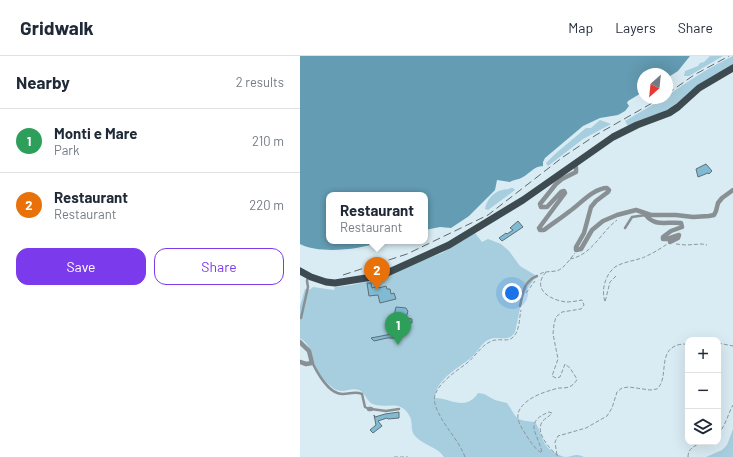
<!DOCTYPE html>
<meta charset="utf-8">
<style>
:root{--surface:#fff;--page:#f2f2f3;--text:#1f2937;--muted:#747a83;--line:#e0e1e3;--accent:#7c3aed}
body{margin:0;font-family:Barlow,sans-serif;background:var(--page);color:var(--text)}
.controls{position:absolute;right:12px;bottom:12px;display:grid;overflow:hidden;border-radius:8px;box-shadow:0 4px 16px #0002}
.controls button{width:36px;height:36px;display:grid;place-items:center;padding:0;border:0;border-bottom:1px solid var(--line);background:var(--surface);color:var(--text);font:20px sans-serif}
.compass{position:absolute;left:337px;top:12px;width:36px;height:36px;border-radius:50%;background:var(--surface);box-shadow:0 4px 16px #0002;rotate:207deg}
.you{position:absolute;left:212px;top:237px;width:14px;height:14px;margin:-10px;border:3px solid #fff;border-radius:50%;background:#1a73e8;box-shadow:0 0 0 6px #1a73e833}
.badge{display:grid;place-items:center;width:26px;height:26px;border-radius:50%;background:var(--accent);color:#fff;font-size:13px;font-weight:700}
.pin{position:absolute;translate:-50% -33px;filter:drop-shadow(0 1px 2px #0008)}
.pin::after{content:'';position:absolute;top:21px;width:14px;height:12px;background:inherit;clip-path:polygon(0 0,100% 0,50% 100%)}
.popup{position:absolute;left:26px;top:136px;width:102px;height:52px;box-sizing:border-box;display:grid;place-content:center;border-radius:8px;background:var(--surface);filter:drop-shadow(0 1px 3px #0005);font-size:13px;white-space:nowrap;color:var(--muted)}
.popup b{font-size:15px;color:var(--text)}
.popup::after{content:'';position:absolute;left:50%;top:100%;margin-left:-8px;border:8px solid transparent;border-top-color:var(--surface)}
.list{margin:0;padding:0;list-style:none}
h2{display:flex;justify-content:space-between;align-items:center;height:52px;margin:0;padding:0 16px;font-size:17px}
h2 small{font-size:13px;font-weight:400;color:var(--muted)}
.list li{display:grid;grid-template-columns:26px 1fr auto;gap:12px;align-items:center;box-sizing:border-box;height:64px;padding:0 16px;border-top:1px solid var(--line)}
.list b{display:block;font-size:15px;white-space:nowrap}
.list p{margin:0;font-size:13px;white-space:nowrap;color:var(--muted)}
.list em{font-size:13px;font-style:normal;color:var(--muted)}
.actions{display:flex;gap:8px;padding:12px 16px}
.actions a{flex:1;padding:9px 0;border:1px solid var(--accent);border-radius:12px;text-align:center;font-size:14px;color:var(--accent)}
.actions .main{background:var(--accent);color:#fff}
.icon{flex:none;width:22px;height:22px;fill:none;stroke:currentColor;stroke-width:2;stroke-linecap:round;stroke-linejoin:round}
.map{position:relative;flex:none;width:433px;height:401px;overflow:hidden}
header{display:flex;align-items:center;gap:24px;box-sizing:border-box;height:56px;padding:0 20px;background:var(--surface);border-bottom:1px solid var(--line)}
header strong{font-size:19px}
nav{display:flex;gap:22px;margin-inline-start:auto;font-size:14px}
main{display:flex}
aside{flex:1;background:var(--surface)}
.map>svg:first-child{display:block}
.green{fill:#a7cede}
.water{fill:#639cb3}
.building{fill:#81bbd3;stroke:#5e6e75}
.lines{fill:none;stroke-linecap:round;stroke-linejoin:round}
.path{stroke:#8b989e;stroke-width:1;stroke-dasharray:4 2;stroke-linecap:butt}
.lane{stroke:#899094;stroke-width:2.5}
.street{stroke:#899094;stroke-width:4.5}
.primary{stroke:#3d4a50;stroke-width:7}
.rail{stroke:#5e696e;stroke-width:1;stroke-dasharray:8 4;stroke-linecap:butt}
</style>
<header>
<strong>Gridwalk</strong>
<nav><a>Map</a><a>Layers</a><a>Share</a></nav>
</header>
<main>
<aside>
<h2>Nearby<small>2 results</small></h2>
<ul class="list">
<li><span class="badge" style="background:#2e9e5b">1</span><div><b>Monti e Mare</b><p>Park</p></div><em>210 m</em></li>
<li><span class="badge" style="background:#e8710a">2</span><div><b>Restaurant</b><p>Restaurant</p></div><em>220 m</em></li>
</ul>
<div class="actions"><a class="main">Save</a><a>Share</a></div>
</aside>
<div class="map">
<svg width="433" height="401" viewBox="0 0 433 401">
<rect width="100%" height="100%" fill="#d9ebf3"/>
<g class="green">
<polygon points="410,0 423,0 389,20 384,20 385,15 398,10 400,7 404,6"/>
<path d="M433,0v11l-62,43 -43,16 -3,-5 39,-23h3v-2c21,-15 43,-29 66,-40z"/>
<polygon points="300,64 311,68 283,83 248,110 246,107 255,98 286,72 291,72"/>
<path d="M211,132h2l2,2 -27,20 -3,-1c1,-8 8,-17 17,-19 4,-1 5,0 9,-2z"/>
<path d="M175,177l7,9 6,-3 13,5 8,7 11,15 15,9c-1,7 -6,10 -9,16 -6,12 -8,29 -11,41 -7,12 -17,2 -27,8 -6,3 -10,11 -15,16 -12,11 -38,23 -38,42 15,0 31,14 43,-5l6,1 11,6 12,3c11,16 7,17 28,19 9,14 5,23 22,32 3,1 6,3 9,3 9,-1 9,-4 18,0h-140c-6,-10 -19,-11 -28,-20 -7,-6 -2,-15 -7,-22 -9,-15 -20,-7 -33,-10 -10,-2 -9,-11 -17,-15 -9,-3 -16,5 -26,-2 -8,-6 -16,-15 -19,-24 -3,-11 -4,-20 -14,-26v-32l5,-17 4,1 4,-3 21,3 1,-3 17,-2 37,-9 24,-12 29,-11z"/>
<polygon points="433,373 433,401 406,401 422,394 427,389"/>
</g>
<path class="water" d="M0,0h390l-12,15 -11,7v-4h-24v18l-15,9 -1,2 2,3 -4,5 -7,4 -18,3 -17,8 -38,32 -2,4v4c-10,0 -15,10 -24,13 -4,1 -6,1 -9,3l-13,-2 -2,10 -26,26 -18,12 -11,-1 -15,3v-35h-96v46h49l1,1c-20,8 -60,12 -79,2z"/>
<g class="building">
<polygon points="406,108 412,115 409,118 408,117 398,121 396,113"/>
<polygon points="218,165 223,171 202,185 199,182 206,177 207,178 213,174 210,172"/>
<polygon points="67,227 71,227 72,232 78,230 79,232 86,230 87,233 90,233 91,238 94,237 96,243 80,247 78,239 69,240"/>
<polygon points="96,251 106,252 107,254 108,255 106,262 112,263 112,267 93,264"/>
<polygon points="97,277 97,282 87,282 74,285 71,282"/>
<polygon points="99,356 99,362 88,363 87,362 78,365 82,370 73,377 70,374 76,369 74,359 75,361 85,358"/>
</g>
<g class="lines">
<g class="path">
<polyline points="376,188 386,189 402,188 407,189"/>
<path d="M270,203c22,-4 31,-27 47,-39"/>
<path d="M246,216c-15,17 4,28 20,30 5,0 11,-1 16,-2l2,5 -3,4 -19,3 -6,5 -2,7 -1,10 5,25 -6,17 4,2 4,-1 5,-13 5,4 7,11c-1,3 -3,5 -6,7 -3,2 -8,2 -12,2 -12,3 -25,7 -34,15 -13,12 -6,21 3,35 4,6 8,12 14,15 -3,-19 -20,-30 7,-41l3,1c-3,4 -7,5 -10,9 -7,12 9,28 17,35"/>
<path d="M240,218c5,-3 10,-2 16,-3 7,-1 14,-12 19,-18"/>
<path d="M316,220l-6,6 -5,20c-4,-12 0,-27 10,-35 8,-5 18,-6 27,-9 6,-2 20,-10 25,-14"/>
<polyline points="226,237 235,225"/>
<polyline points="418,287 433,290"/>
<path d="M418,378c7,-7 10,-20 15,-29"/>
<path d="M257,399l-2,-13 3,-6 28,-8 21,-12 5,-8 5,-16 5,-4 7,-1 21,3 7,-1c12,-11 1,-35 18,-43 4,-2 9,-2 13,-2"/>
<polyline points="94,401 108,401"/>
<path d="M165,401c-7,-19 -24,-33 -30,-53 -5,-17 22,-33 32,-41 9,-7 14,-18 25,-22 6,-3 16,1 20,-3 8,-6 7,-20 9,-28"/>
<path d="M388,401c0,-9 7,-11 14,-15"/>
</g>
<g class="lane">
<polyline points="325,172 332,161 346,159"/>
<path d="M220,250c3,-13 3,-24 17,-30"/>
<polyline points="1,262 8,231 7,225 8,220"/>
<path d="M13,308c5,10 17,31 30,30 7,0 12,-3 19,0l3,13 4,2"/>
<polyline points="71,353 86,355 99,353"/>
</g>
<g class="street">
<path d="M274,108l2,4v4l-14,7 -6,5 -16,20 1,3h6l14,-15 3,-1 1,2 -26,35 1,2h4c8,-6 17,-12 26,-19 10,-7 24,-23 37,-23l2,2 -1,2 -12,9 -5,6 -7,26 -8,14v3l5,-1 11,-19 11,-9 14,-6 19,-5 15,5h25l17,2 16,-1 5,-1 2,-4 2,-8 4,-5 11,-8"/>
<path d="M345,158c10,14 22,7 36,9l1,4 -11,4 -8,6v2h4l12,-4 -1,3 -8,4"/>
<polyline points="0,286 9,295 12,307 6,308 0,306"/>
<polyline points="69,353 71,353"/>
</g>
<polyline class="primary" points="0,215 11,221 26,226 35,227 66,222 87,217 149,189 223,144 313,81 337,69 369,57 378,51 399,32 433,12"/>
<g class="rail">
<polyline points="367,38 394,19 429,0"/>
<polyline points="43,219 107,198 188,159 263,101 296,79 361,42"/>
</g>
</g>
</svg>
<div class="controls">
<button>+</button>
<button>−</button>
<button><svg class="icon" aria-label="layers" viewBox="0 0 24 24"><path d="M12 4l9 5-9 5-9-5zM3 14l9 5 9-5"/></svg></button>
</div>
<svg class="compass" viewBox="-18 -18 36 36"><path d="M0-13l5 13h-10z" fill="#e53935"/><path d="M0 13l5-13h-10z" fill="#747a83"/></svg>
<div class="you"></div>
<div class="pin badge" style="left:98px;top:289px;background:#2e9e5b">1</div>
<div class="pin badge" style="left:77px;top:234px;background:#e8710a">2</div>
<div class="popup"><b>Restaurant</b>Restaurant</div>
</div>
</main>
